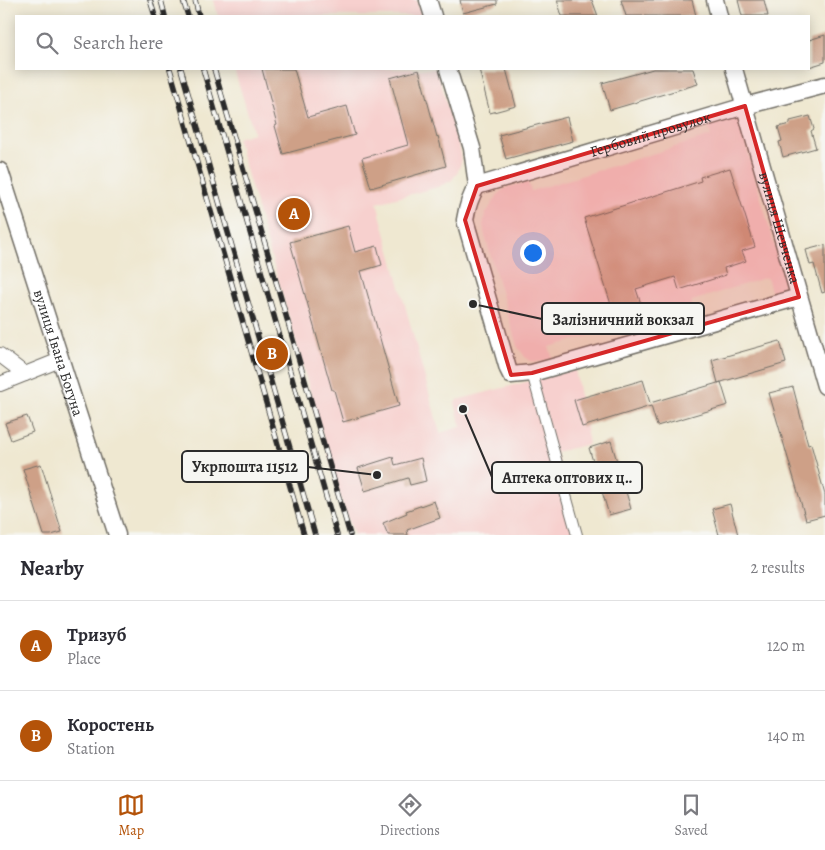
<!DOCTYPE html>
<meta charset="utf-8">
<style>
:root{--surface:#fff;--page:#f2f2f3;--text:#2b2b33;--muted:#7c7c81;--line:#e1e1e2;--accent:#b45309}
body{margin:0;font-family:Alegreya,serif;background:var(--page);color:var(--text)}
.you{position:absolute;left:532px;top:252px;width:18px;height:18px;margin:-12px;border:4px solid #fff;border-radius:50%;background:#1a73e8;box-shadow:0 0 0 8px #1a73e833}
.badge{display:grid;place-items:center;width:32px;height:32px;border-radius:50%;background:var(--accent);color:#fff;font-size:16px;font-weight:700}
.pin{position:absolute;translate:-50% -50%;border:2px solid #fff;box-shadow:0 1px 5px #0006}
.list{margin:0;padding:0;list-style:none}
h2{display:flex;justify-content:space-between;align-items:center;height:65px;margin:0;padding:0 20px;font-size:21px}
h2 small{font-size:16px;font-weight:400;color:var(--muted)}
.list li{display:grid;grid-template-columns:32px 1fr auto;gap:15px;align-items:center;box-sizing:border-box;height:90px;padding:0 20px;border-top:1px solid var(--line)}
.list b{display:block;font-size:19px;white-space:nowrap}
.list p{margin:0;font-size:16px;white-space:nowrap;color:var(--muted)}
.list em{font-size:16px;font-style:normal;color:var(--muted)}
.icon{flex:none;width:28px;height:28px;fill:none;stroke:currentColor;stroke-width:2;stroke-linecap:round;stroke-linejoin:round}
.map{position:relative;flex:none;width:825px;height:535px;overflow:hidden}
.search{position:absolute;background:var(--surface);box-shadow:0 2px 12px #0003;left:15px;right:15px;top:15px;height:55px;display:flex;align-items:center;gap:12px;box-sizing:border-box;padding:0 18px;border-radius:0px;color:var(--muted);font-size:19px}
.sheet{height:245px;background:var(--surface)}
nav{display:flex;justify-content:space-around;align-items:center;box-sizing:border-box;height:70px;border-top:1px solid var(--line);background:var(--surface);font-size:14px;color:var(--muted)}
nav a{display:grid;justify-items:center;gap:2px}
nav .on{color:var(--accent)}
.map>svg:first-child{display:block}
.built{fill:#f7d0ce}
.building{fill:#cea087}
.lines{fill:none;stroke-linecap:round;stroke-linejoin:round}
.pedestrian-casing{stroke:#706d65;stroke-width:12}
.minor-casing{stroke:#706d65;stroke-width:16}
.tertiary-casing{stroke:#706d65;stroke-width:19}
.pedestrian{stroke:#fff;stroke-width:10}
.minor{stroke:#fff;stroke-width:14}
.tertiary{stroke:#fff;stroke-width:16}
.rail-casing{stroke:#2b2b2b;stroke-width:5.5}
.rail{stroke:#f6f6f2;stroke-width:4;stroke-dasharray:11;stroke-linecap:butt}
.marked{fill:#d62828;fill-opacity:0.2;stroke:#d62828;stroke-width:4;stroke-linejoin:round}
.labels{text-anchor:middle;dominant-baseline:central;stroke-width:4;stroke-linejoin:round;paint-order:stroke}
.street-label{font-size:15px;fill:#2b2b2b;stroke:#f6f6f2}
.leader{fill:none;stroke:#2b2b2b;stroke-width:2}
.callout-dot{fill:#2b2b2b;stroke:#f6f6f2;stroke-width:2}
.callout{fill:#f6f6f2;stroke:#2b2b2b;stroke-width:2}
.callout-label{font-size:16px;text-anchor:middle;font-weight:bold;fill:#2b2b2b}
</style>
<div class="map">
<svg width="825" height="535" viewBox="0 0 825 535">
<rect width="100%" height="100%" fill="#f6f6f2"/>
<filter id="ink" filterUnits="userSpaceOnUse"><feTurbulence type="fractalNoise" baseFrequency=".02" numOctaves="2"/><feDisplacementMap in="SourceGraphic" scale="10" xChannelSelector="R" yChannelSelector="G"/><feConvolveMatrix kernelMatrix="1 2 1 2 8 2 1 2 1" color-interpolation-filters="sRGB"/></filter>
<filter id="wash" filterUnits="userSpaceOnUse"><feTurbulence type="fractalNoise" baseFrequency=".0096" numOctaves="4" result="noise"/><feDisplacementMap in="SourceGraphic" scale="20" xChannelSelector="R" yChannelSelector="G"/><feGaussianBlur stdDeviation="1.12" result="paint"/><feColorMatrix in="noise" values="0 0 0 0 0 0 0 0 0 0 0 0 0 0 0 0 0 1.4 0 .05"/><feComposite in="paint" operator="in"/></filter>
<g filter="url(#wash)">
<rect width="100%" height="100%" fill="#efe8d1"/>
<g class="built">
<polygon points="213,0 417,0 422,16 218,16"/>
<polygon points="234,69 437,69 460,150 461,163 457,173 451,181 438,187 377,203 440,433 461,427 455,403 457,400 575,369 589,444 556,452 577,535 354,535 342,502 237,138 254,133"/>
<polygon points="736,119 740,124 785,283 781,288 772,294 767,277 692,301 690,312 661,321 654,318 549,347 553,359 539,362 531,361 525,357 517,346 485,236 483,225 485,215 499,193 505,188 511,186 528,182 531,191 711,136 708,126"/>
</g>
<g id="blocks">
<g class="building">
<polygon points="460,0 497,0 497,4 463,13"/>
<polygon points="557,0 592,0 598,16 562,16"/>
<polygon points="621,0 692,0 696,16 626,16"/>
<polygon points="738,0 764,0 768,16 742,16"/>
<polygon points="825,35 825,62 809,67 809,40"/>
<polygon points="262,69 294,69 308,117 347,106 355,135 283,154 275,126 277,125"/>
<polygon points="479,69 506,69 516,106 490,113"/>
<polygon points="653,69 693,69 698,84 610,110 602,83"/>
<polygon points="419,70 437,137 438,136 446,166 371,188 362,158 408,145 390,78"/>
<polygon points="810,116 814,129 811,131 816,148 783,157 779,142 782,141 778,127 790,124 790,121"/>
<polygon points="567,117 573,141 506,159 499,135"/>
<polygon points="730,168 755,247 742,251 746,261 724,268 726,275 679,290 675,277 636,289 641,304 613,311 584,218 701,181 700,177"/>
<polygon points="348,226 355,252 377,246 382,265 361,271 399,406 343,422 334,390 332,390 290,242"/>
<polygon points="825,245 825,292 822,293 814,264 810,265 806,250"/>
<polygon points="780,341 786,363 718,383 712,360"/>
<polygon points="643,380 650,403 721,382 728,405 657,426 651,406 582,427 574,400"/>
<polygon points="793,387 808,445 811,444 825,495 825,515 806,520 769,393"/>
<polygon points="27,416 33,432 11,440 5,423"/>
<polygon points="611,441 631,509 609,515 589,448"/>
<polygon points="393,457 395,465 421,458 426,481 410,485 408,478 365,491 358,468"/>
<polygon points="41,464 62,532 51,535 44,535 23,469"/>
<polygon points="434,501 440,518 407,530 408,535 388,535 383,523 407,513 406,511"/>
<polygon points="730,504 738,535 719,535 712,509"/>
</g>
</g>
</g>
<g filter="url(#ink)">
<use href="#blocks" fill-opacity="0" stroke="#706d65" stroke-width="1"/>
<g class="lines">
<g class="pedestrian-casing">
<polyline id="pedestrian" points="532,373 577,535"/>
</g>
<g class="minor-casing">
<g id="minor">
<polyline points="0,355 25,374"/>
<polyline points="0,384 60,360"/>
</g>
</g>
<g class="tertiary-casing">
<g id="tertiary">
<polyline points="428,0 433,16"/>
<polyline points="715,0 719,16"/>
<polyline points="448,69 472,148 477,186"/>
<path id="s1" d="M734,69l91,317"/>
<path id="s2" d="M0,171l117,364"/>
<path d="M477,186c-7,11 -10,21 -12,34l43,149 3,6 21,-2 267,-76"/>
<path id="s3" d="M477,186l268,-80 80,-21"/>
</g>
</g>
<use href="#pedestrian" class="pedestrian"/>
<use href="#minor" class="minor"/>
<use href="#tertiary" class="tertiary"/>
<g class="rail-casing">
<g id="rail">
<polyline points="150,0 155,16"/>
<polyline points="161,0 165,16"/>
<polyline points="183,0 188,16"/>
<polyline points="195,0 199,16"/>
<polyline points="170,69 304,535"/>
<polyline points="181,69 315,535"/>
<polyline points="203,69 337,535"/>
<polyline points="214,69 350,535"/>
</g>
</g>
<use href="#rail" class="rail"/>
</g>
</g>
<path class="marked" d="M745,106l54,191 -267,76 -21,2 -46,-155 12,-34z"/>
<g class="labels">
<g class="street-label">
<text stroke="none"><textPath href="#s3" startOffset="181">Гербовий провулок</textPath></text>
<text stroke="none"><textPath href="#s1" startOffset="165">вулиця Шевченка</textPath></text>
<text stroke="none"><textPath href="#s2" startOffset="191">вулиця Івана Богуна</textPath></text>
</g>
</g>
<path class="leader" d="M473 304L542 319M377 475L308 467M463 409L492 477"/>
<g class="callout-dot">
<circle cx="473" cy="304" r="5"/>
<circle cx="377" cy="475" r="5"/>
<circle cx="463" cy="409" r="5"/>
</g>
<g class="callout">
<rect x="542" y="303" width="162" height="31" rx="5"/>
<rect x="182" y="451" width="126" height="31" rx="5"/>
<rect x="492" y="462" width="150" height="31" rx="5"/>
</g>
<g class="callout-label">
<text x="623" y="325">Залізничний вокзал</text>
<text x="245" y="472">Укрпошта 11512</text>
<text x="567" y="483">Аптека оптових ц‥</text>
</g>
</svg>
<div class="you"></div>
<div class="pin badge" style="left:294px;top:214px">A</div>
<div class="pin badge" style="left:272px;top:354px">B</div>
<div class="search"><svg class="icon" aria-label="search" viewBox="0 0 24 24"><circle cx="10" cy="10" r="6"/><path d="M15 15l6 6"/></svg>Search here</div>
</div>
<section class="sheet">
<h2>Nearby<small>2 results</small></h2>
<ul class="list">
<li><span class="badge">A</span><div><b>Тризуб</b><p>Place</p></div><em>120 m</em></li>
<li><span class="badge">B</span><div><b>Коростень</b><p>Station</p></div><em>140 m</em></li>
</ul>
</section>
<nav>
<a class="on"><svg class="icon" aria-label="map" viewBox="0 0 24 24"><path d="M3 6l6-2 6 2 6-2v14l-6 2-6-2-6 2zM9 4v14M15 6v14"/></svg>Map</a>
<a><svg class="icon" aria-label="directions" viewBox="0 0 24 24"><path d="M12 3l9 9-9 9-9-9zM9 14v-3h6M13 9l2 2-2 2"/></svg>Directions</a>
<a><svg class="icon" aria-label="saved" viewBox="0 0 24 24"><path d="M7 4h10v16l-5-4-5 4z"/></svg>Saved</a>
</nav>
